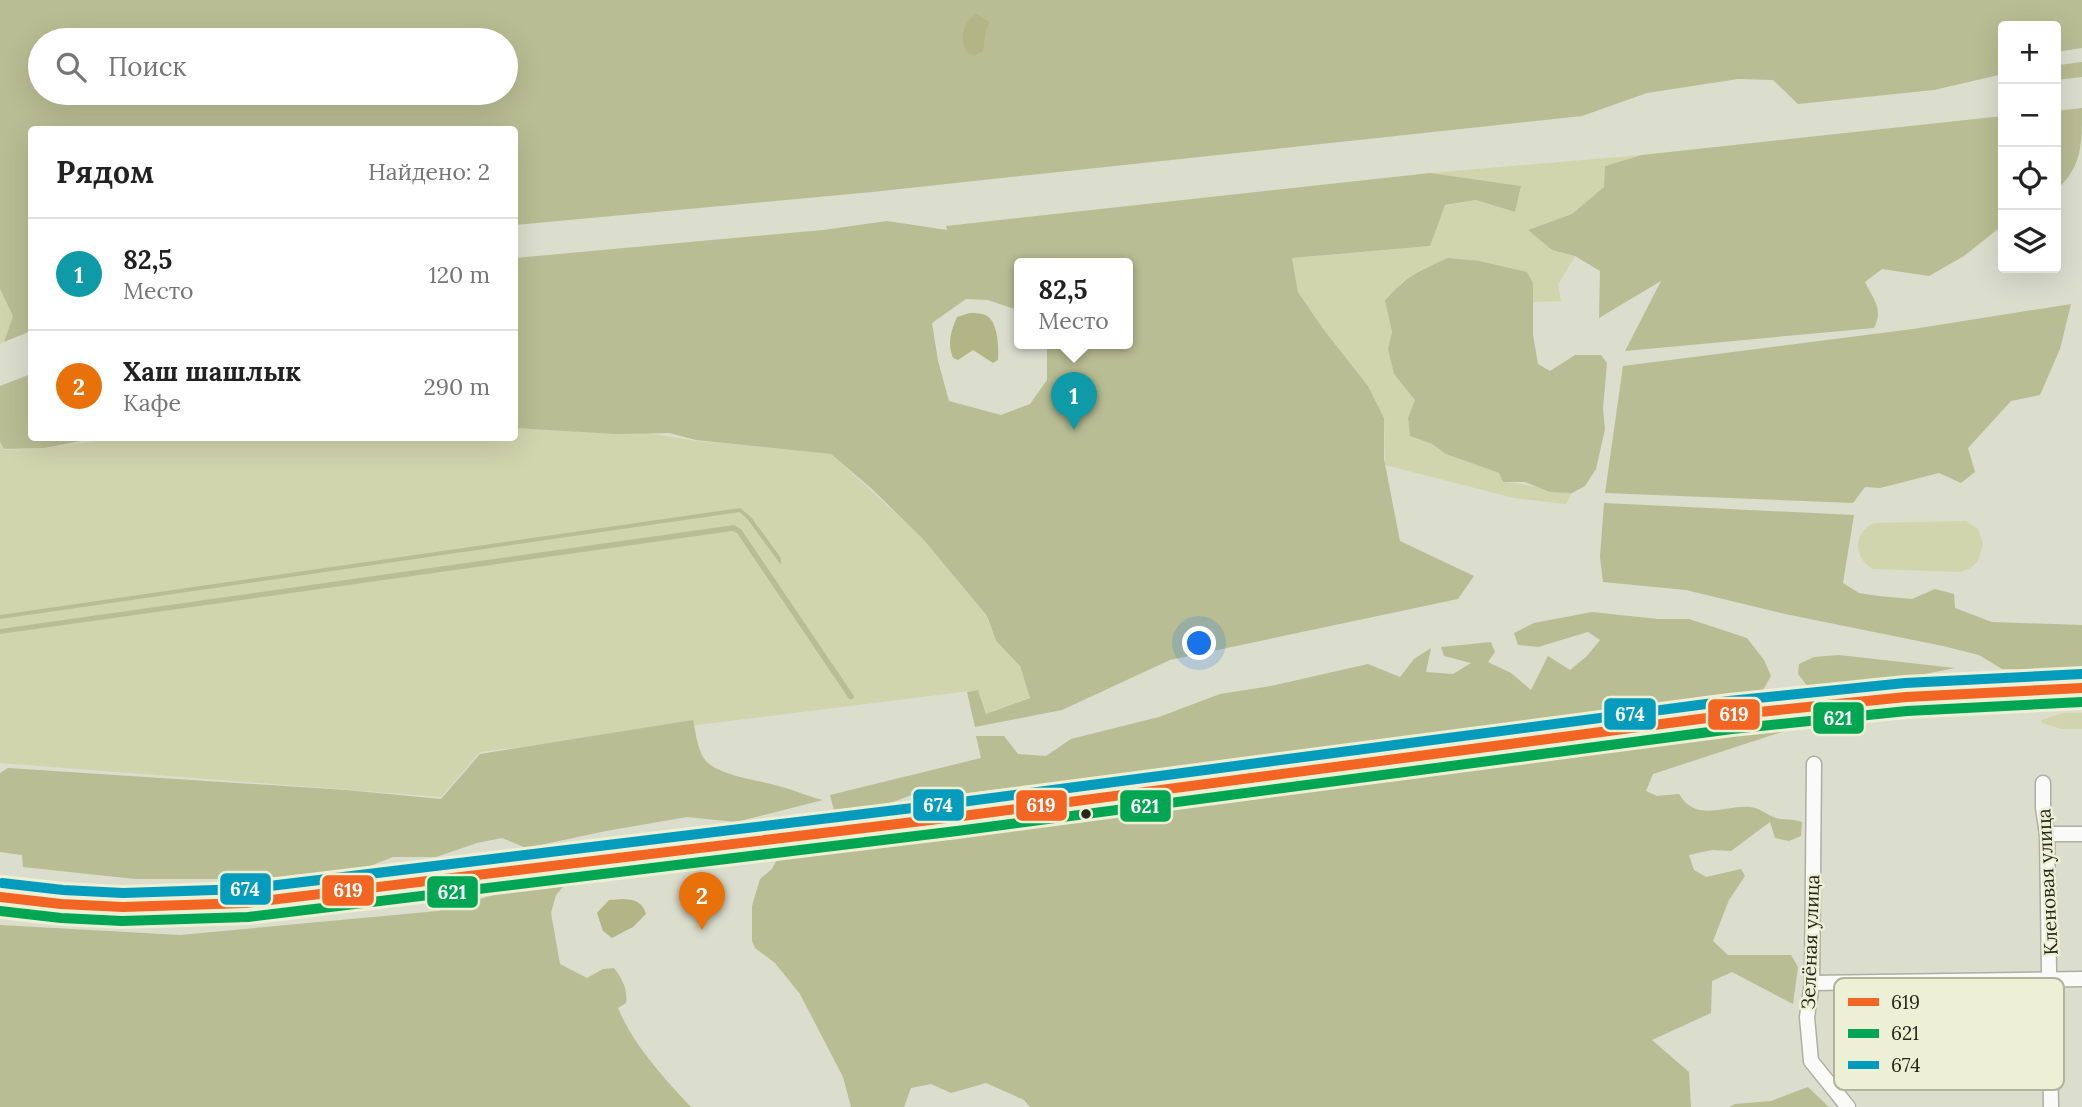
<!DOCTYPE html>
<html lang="ru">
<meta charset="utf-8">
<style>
:root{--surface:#fff;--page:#f2f2f2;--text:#222;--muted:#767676;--line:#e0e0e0;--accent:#ea580c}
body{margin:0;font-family:Lora,serif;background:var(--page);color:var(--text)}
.controls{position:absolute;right:21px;top:21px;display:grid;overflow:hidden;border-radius:7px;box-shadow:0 7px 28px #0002}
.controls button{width:63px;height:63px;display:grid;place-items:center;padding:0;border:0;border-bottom:2px solid var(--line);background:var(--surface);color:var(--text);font:35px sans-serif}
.you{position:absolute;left:1200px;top:644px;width:24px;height:24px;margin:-18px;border:5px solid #fff;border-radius:50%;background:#1a73e8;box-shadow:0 0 0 10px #1a73e833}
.badge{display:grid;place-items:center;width:46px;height:46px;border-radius:50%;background:var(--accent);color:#fff;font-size:23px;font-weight:700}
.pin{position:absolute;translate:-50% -58px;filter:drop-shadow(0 2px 4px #0008)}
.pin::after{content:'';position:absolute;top:37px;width:24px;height:21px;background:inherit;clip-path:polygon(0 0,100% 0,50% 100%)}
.popup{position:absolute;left:1014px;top:258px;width:119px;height:91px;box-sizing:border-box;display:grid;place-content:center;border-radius:7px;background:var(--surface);filter:drop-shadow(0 2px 5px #0005);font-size:23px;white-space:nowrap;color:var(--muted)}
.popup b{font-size:26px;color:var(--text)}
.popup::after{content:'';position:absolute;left:50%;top:100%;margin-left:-14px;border:14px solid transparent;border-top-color:var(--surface)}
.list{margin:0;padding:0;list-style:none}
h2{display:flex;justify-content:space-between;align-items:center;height:91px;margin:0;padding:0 28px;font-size:30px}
h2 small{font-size:23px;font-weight:400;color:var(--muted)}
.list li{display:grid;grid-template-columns:46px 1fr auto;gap:21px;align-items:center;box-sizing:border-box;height:112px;padding:0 28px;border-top:2px solid var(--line)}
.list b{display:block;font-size:26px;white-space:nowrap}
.list p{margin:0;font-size:23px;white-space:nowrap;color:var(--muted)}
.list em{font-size:23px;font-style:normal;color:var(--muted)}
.icon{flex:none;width:38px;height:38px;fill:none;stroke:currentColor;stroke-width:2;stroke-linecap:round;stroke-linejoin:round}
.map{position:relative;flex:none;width:2082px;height:1107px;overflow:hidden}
.search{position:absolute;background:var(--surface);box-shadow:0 7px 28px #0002;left:28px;top:28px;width:490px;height:77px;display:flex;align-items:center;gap:18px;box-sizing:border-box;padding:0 24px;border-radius:38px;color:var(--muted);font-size:26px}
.panel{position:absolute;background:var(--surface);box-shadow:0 7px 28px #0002;left:28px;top:126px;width:490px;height:315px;border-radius:7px}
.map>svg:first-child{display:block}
.green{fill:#d1d5ae}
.forest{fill:#b9bd93;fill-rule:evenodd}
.water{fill:#b2b686}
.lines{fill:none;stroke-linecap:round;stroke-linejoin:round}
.minor-casing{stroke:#adafa2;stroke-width:17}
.secondary-casing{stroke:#adafa2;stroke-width:24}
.minor{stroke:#fafaf8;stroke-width:14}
.secondary{stroke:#fafaf8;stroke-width:21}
.bus-1-casing{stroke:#edf0d4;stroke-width:16}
.bus-2-casing{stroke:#edf0d4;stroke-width:16}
.bus-3-casing{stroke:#edf0d4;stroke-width:16}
.bus-1{stroke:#f26522;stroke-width:10}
.bus-2{stroke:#00a651;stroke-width:10}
.bus-3{stroke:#049cbc;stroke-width:10}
.bus-dot{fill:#26271c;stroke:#edf0d4;stroke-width:2.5}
.labels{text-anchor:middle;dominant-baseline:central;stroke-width:5;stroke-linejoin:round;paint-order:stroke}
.street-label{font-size:19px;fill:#26271c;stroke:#edf0d4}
.key{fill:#edf0d4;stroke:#b1b49d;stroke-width:2}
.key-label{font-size:19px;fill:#26271c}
.line-badge{stroke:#edf0d4;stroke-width:2.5}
.badge-label{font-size:19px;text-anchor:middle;font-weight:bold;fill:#fff}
</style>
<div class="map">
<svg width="2082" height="1107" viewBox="0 0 2082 1107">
<rect width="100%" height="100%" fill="#dbddcd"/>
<g class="green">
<path d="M1642,155l-37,11 -1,21 -32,27 -44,16 24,20 23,6 -17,29 3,16 -29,1 1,-19 -85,-25 -27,12 -19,12 -17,19 7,31 -3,17 5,25 22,26 -8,18 2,18 22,8 14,10 53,19 4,9c24,1 45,9 69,11l-6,11 -52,-6 -129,-33 -1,-47 -16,-32 -44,-56 -26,-38 -6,-34 138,-12 14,-40 32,-6 39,12 6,-26 -91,-13z"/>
<polygon points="0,289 13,316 4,342 0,344"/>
<polygon points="515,427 642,432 697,441 828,451 927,542 987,617 996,642 1019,665 1030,697 986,714 978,690 480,752 441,797 0,763 0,443 4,450 45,448 116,438 514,438"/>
<path d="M1966,521l12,8 5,15 -5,17 -7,7 -11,4 -87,-3c-20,-11 -20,-37 1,-46z"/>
<polygon points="2062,713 2082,713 2082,729 2061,729 2042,723 2041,720"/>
</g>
<g class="forest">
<path d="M0,0h2082v48l-26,4v-26h-53v48l-69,16 -136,14 -25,-24 -35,-1 -91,14 -65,23 -710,76 -357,33 -1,-95h-482l-1,201 -27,11 9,-26 -13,-27zM40,40h466v53h-466z"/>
<polygon points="2082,62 2082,77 2056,80 2056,68 2059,65"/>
<path d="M2082,108c0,37 0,59 -26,82v-79z"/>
<path d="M2003,116v109l-39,31 -35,20 -47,-7 -17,13c8,17 19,27 9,46l-249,23 36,-70 -62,37 1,-47 -25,-15 -23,-6 -24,-20 44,-16 32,-27 1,-21 37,-11z"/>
<path d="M1430,173l91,13 -6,26 -39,-12 -31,5 -15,41 -138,12 6,34 26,38 44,56 16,32v41l16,82 74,35 -16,23 -288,61 -108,50 -87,17 -8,-35 11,-2 8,24 44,-16 -10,-32 -24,-25 -9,-25 -63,-76 -52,-51 -41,-35 -135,-14 -27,-7 -53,1 -101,-6v-170l308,-28 64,-9 60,9 -1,-4zM1020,264h108v80h-81v36l-17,24 -29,11 -52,-14 -11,-40 -6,-38 34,-24 22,1 32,11z"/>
<path d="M1448,258l31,3 48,11 6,11v52l5,29 12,7 25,-16h26l6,8 -4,46 2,20 -9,40 -11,17 -13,7 -22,-1 -25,-10h-22l-4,-9 -53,-19 -14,-10 -22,-8 -2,-18 7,-18 -21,-26 -6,-25 4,-17 -7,-31c21,-25 34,-30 63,-43z"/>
<polygon points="2071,304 2060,349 2040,395 2011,401 1968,448 1975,472 1961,483 1939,473 1880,488 1865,487 1853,503 1605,493 1623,366 1913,329"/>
<polygon points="31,374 32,438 97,438 45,448 4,449 0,442 0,386"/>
<polygon points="1604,503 1854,515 1843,583 1859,593 1878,596 1912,599 1935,589 1954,594 1955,608 1992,622 2082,625 2082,671 2002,669 1979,655 1943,646 1785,614 1686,590 1603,582 1600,557"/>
<polygon points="740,508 751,517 781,558 781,565 748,520 740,512 0,619 0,615"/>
<polygon points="734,525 741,529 854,696 853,699 849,699 737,533 732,531 0,634 0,629"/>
<path d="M1592,612l66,7h31l58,19 17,22 7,16 -8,14 -105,17 -707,88c-32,-10 -37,2 -66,9 -16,3 -34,4 -51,6l-4,-15 151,-37 -5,-22h28l14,18 28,2 25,-17 88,-22 61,-23 51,-8 97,-22 32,13 14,-18 17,-11 -5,24 27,2 18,-11 -27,-7 -3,-9 50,-5 4,10 -7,10 23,11 20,17 17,-34 22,14 17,-14 13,-16 -12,-8 -50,15 -20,-2 -4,-12 20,-10z"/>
<polygon points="1839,655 1955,668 1905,678 1819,689 1809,688 1798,674 1799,664 1814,657"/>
<path d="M693,720c3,12 4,31 13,41 15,16 55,19 76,26 15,4 27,10 41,13l-87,22 -49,-5 -81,14 -80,17 -24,-10 -25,5 -41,14h-43l-39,15 -53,2 -40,5h-126l-112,-12 -1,-12 -22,-3v-79l8,-5 338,22 95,9 39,-45z"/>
<path d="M1800,726l-147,48 -7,17 11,5 22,-2c17,29 45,11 71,13 12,1 19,11 31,12 8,1 13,0 21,3l-1,14 -12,5 -14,-3 -5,-16 -39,29 -19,-1 -23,5 5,15 12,7 35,-8 4,7 -16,24 -16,41 15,14h63l7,12 -5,37 -61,-32 -20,9 -1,32 -59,27 37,32 2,35h-661l-6,-7 -38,-17 -35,10 -20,-9 -20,4 -7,19h-53l-8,-30 -43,-83 -25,-31 -20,-15 -3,-7v-35l8,-27 12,-10 6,-12 609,-79 271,-38z"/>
<path d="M577,871l-21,24 -5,18 9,51 27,14 16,-9 11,-1c8,11 14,21 12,35l-8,5c16,38 46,70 73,99h-691v-182l180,10 258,-24z"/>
<polygon points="1808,1087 1829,1107 1729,1107 1735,1104 1771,1101"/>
</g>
<g class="water">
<path d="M976,14l13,8 -3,9 -3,20 -8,4 -6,-1c-11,-12 -7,-31 7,-40z"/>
<path d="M970,313c6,0 12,0 17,3 11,6 12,33 11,44l-5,3 -20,-13 -15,10 -5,-2c-6,-14 -2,-28 4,-41z"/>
<path d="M624,899c12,1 18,3 22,15l-13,13 -21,11 -9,-7 -6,-18 12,-13z"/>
</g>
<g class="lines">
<g class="minor-casing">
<g id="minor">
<polyline points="1814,764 1812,983 1807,1017 1811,1061 1848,1107"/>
<polyline points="2043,783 2043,808 2047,834 2051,1107"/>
<polyline points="2047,834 2082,834"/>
<polyline points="1812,983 2082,979"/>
</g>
</g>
<g class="secondary-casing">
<path id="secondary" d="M0,897c82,12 164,13 246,6 379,-43 757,-92 1134,-141 233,-30 467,-71 702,-74"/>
</g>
<use href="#minor" class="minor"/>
<use href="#secondary" class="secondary"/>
<g class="bus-1-casing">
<polyline id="bus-1" points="0,897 61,904 123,907 246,903 955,817 1730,715 1906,697 2082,688"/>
</g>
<g class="bus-2-casing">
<polyline id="bus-2" points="0,911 61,918 122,921 248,917 957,831 1732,729 1907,711 2082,702"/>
</g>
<g class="bus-3-casing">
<polyline id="bus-3" points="2,883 63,890 123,893 245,889 954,803 1729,701 1905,683 2082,674"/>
</g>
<use href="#bus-1" class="bus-1"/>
<use href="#bus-2" class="bus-2"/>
<use href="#bus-3" class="bus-3"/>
</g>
<circle class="bus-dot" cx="1086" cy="814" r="6"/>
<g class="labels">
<g class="street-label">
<text transform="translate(2047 882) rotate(-93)">Кленовая улица</text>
<text transform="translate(1810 942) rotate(-88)">Зелёная улица</text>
</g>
</g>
<rect x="1834" y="978" width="230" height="112" rx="10" class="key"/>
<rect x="1848" y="998" width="31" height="8" fill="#f26522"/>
<rect x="1848" y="1029" width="31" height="9" fill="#00a651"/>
<rect x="1848" y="1061" width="31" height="8" fill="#049cbc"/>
<g class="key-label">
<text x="1891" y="1009">619</text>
<text x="1891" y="1040">621</text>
<text x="1891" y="1072">674</text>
</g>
<g class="line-badge">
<rect x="1603" y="697" width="54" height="34" rx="7" fill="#049cbc"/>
<rect x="1707" y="698" width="54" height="33" rx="7" fill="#f26522"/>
<rect x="1812" y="701" width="53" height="34" rx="7" fill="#00a651"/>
<rect x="912" y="788" width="53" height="34" rx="7" fill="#049cbc"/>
<rect x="1015" y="789" width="53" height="33" rx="7" fill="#f26522"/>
<rect x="1119" y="789" width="53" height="34" rx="7" fill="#00a651"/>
<rect x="219" y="872" width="53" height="34" rx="7" fill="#049cbc"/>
<rect x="321" y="874" width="54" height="33" rx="7" fill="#f26522"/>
<rect x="426" y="875" width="53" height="34" rx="7" fill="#00a651"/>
</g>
<g class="badge-label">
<text x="1630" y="721">674</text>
<text x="1734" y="721">619</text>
<text x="1838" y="725">621</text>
<text x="938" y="812">674</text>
<text x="1041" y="812">619</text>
<text x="1145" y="813">621</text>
<text x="245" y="896">674</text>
<text x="348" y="897">619</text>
<text x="452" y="899">621</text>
</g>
</svg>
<div class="controls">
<button>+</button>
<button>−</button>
<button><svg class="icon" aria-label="locate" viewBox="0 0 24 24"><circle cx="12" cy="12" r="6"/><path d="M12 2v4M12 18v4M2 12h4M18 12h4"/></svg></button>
<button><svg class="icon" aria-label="layers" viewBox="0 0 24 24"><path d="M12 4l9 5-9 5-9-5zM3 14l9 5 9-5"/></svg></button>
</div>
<div class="you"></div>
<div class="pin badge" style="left:1074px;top:430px;background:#0f9aa8">1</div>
<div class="popup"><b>82,5</b>Место</div>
<div class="pin badge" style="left:702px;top:930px;background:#e8710a">2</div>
<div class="search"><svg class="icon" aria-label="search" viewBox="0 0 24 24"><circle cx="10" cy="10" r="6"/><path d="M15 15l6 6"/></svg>Поиск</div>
<section class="panel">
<h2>Рядом<small>Найдено: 2</small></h2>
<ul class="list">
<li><span class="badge" style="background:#0f9aa8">1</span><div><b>82,5</b><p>Место</p></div><em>120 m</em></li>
<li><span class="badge" style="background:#e8710a">2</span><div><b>Хаш шашлык</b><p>Кафе</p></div><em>290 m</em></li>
</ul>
</section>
</div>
